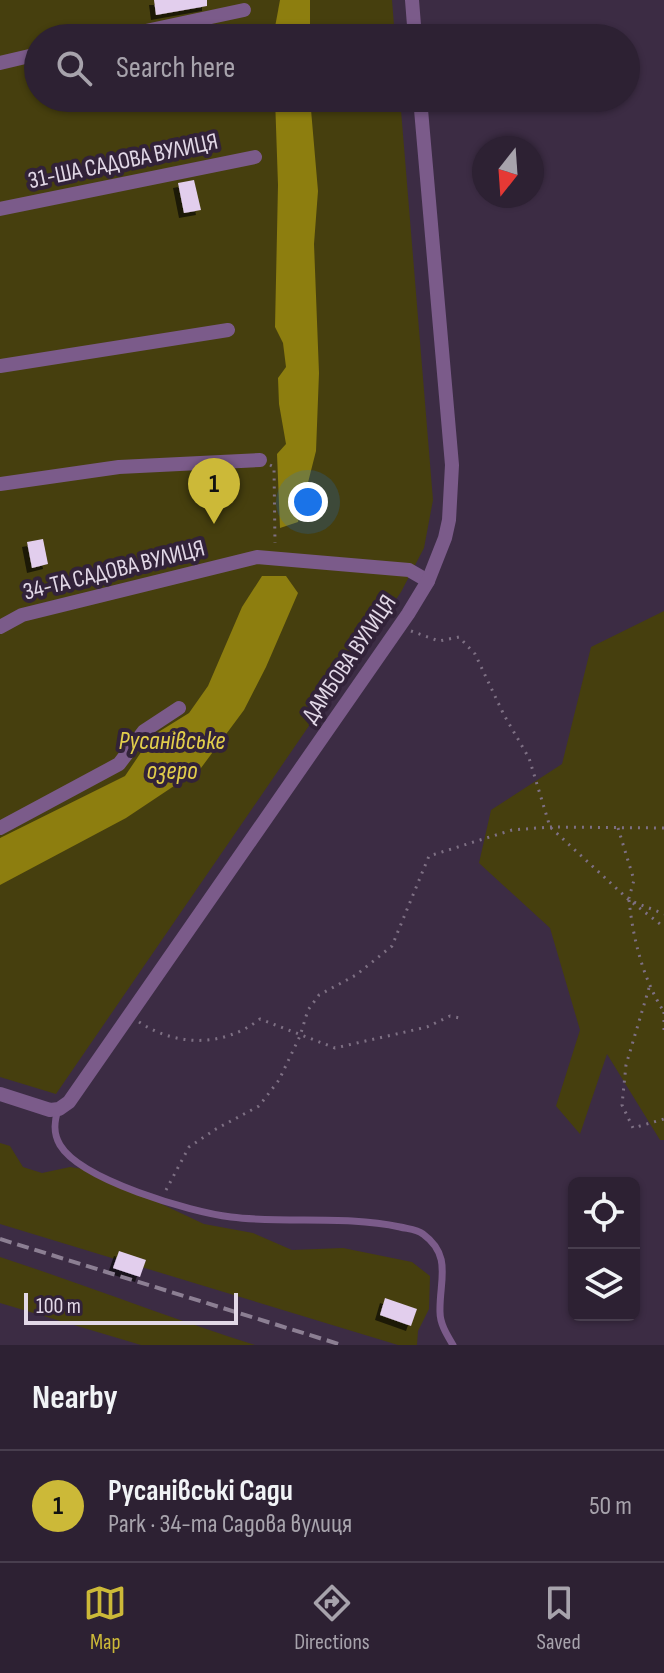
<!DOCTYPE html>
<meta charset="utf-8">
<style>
:root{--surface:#2d2133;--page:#392e3f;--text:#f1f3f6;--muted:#a7a3ac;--line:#483e4e;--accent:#ccb938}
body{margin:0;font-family:"Sofia Sans Condensed",sans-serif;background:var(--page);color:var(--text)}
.controls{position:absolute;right:24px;bottom:24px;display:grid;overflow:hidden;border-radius:12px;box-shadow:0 2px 6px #0004}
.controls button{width:72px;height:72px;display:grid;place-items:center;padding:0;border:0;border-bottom:2px solid var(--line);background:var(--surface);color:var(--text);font:40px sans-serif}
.compass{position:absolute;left:472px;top:136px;width:72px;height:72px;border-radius:50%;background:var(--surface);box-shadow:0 2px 6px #0004;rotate:197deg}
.scale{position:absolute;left:24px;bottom:20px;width:214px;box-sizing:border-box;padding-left:8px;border:4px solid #e2d8e7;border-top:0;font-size:22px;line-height:28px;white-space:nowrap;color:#e2d8e7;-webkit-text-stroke:6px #322239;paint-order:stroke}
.you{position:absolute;left:308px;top:502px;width:28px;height:28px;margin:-20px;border:6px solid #fff;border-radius:50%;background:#1a73e8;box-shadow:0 0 0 12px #1a73e833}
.badge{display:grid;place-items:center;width:52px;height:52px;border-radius:50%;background:var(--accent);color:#111;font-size:26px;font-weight:700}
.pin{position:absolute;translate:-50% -66px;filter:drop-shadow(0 2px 4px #0008)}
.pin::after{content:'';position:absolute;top:42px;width:28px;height:24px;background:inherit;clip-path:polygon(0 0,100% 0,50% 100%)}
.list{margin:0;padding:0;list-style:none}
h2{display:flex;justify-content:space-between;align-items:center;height:104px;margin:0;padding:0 32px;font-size:34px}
h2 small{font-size:26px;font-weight:400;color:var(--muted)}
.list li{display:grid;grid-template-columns:52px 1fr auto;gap:24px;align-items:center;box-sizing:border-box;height:112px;padding:0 32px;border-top:2px solid var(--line)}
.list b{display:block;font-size:30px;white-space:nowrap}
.list p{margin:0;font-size:26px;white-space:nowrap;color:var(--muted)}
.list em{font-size:26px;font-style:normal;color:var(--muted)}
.icon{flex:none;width:44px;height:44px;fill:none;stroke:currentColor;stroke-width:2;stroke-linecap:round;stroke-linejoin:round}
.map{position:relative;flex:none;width:664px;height:1345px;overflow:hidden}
.search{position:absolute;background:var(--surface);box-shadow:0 2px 6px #0004;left:24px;right:24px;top:24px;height:88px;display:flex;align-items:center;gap:20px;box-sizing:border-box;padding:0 28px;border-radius:44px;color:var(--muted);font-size:30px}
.sheet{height:216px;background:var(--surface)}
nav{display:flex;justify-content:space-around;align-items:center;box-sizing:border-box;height:112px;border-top:2px solid var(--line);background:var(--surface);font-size:22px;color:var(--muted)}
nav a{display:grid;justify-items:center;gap:4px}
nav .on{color:var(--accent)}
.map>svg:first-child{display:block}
.green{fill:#463f0e}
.water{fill:#8d7e0f}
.building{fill:#e2ceed;filter:url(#shadow)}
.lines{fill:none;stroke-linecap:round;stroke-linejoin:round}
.path{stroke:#7e7084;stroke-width:3;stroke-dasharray:2 6;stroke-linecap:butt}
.lane{stroke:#7b5b8a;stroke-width:7}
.street{stroke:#7b5b8a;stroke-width:14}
.rail{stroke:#8c7f93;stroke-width:4;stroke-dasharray:12 6;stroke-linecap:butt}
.labels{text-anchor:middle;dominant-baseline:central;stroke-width:8;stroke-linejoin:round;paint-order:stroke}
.street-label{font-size:24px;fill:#e2d8e7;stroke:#322239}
.water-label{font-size:26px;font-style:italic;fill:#e2ce4b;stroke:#322239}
</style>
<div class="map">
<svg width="664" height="1345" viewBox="0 0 664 1345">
<defs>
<filter id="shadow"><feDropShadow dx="-5" dy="5" stdDeviation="0" flood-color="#0009"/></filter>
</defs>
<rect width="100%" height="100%" fill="#3c2c44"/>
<g class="green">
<polygon points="0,0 392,0 395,38 38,38 38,98 400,98 433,500 424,548 401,592 56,1094 0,1077"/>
<polygon points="664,611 664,1140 660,1140 607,1054 580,1134 556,1106 580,1030 550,928 479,863 491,810 562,764 591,647"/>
<polygon points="0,1143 10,1146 23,1167 42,1173 70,1167 89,1170 204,1224 253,1233 292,1250 343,1248 412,1262 430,1276 429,1309 418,1331 417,1345 398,1345 0,1224"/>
<path d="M0,1257c86,28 169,61 255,88h-114l-141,-42z"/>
</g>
<g class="water">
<polygon points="280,0 310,0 310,33 304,38 273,38"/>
<polygon points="275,98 310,98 318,191 314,244 319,373 316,451 298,522 280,528 277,454 286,444 279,404 278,378 286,367 283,343 275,327 278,185"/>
<polygon points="262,576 286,576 298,593 266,667 244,710 201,768 126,818 0,885 0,838 125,776 152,736 189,713 208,686 242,607"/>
</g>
<g class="building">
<polygon points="154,0 207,0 207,6 156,15"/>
<polygon points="194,180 201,210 184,213 178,183"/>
<polygon points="43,539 48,564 32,568 27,542"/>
<polygon points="119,1251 146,1260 140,1277 113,1268"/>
<polygon points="385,1298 417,1309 411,1326 380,1315"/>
</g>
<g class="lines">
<g class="path">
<polyline points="270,465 274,467 275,543"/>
<polyline points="411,631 439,641 459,637 475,654 504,715 529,758 550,827 629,900 664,914"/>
<polyline points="618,828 634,880 629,898"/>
<path d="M629,900c4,39 14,79 35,112"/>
<polyline points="633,903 664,927"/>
<polyline points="649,988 626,1065 622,1105 633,1128 664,1119"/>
<polyline points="664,1012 664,1031"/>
<path d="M139,1022c38,25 85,25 121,-3l75,29 92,-21 23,-11 14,3"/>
<polyline points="166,1190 189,1147 216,1129 259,1106 279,1080 300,1036 308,1010 319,995 356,975 392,946 429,856 512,830 550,827 664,828"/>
</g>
<path class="lane" d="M58,1110c-4,12 -5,23 2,35 21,35 130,67 171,72 56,7 113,-2 169,10 8,2 17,2 23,7 30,22 16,47 17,78 0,12 7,23 13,33"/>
<g class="street">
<polyline points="412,0 415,38"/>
<polyline points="113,38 244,10"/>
<polyline points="0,63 38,54"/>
<polyline points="0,209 255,157"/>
<polyline points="0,366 228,330"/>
<polyline points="0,484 119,467 260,460"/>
<polyline points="0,627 22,615 257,557 409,570 428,581"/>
<polyline points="0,828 119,764 144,731 179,708"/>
<polyline points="0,1094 50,1110 59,1109 69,1102 408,614 428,581 445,538 449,520 452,465 420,98"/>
</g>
<polyline class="rail" points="0,1239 342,1345"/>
</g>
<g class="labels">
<g class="street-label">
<text transform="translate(123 161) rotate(-12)">31-ША САДОВА ВУЛИЦЯ</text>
<text transform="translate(114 570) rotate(-14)">34-ТА САДОВА ВУЛИЦЯ</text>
<text transform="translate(349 659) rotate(-56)">ДАМБОВА ВУЛИЦЯ</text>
</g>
<g class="water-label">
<text x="172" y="741">Русанівське<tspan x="172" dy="30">озеро</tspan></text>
</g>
</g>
</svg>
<div class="controls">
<button><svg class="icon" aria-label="locate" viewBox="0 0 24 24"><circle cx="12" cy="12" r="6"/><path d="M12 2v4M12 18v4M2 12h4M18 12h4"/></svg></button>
<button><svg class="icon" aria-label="layers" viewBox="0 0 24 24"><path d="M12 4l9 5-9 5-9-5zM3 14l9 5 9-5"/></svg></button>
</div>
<svg class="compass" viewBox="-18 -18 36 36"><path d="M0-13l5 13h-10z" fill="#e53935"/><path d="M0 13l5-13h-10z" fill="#a7a3ac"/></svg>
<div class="scale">100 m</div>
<div class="you"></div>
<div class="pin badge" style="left:214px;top:524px">1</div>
<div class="search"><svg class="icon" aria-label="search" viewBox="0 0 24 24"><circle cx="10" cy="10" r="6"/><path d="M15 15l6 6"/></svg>Search here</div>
</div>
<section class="sheet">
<h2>Nearby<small></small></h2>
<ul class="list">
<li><span class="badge">1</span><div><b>Русанівські Сади</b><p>Park · 34-та Садова вулиця</p></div><em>50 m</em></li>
</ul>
</section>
<nav>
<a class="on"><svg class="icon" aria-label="map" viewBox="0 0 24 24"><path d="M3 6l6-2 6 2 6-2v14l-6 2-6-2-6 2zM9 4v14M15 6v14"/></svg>Map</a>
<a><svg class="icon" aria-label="directions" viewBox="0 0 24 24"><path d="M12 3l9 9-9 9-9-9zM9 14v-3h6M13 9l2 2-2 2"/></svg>Directions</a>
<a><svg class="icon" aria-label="saved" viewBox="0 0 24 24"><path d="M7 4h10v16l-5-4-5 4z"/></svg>Saved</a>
</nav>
